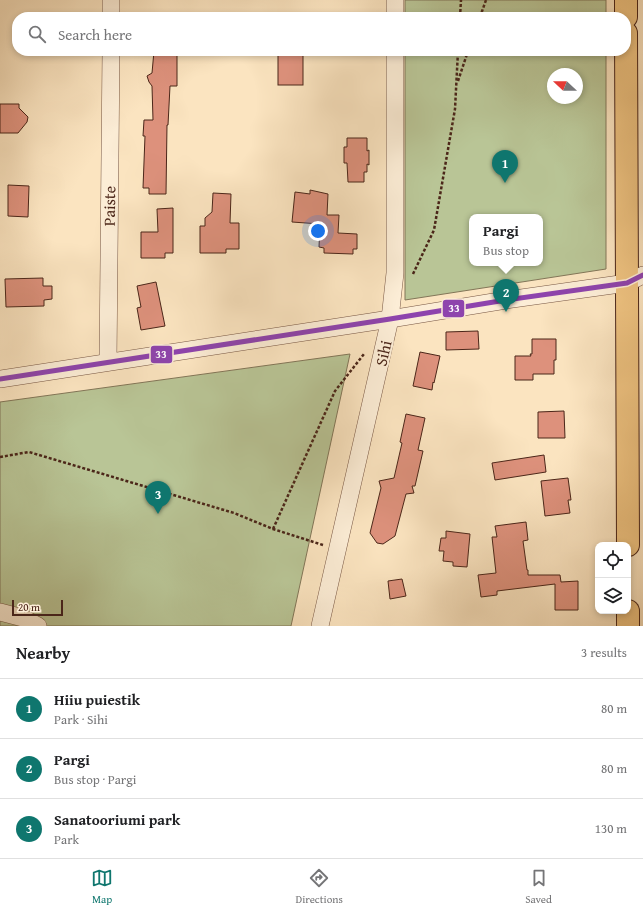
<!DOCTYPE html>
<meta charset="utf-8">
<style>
:root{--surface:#fff;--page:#f2f2f2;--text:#202124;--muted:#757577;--line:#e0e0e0;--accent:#0f766e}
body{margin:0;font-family:"Gentium Book Plus",serif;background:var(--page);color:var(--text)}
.controls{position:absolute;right:12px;bottom:12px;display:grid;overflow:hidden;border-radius:8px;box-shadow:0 2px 6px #0003}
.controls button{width:36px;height:36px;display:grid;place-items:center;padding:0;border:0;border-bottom:1px solid var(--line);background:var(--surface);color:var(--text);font:20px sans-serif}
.compass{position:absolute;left:547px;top:68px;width:36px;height:36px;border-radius:50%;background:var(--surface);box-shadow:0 2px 6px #0003;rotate:292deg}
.scale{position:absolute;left:12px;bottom:10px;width:51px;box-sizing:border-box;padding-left:4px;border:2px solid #4b2619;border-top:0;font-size:11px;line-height:14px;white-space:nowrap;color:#4b2619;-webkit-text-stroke:3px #fcedd6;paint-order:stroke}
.you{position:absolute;left:318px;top:231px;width:14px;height:14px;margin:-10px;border:3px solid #fff;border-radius:50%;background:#1a73e8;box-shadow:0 0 0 6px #1a73e833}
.badge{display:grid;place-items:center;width:26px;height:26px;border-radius:50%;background:var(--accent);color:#fff;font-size:13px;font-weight:700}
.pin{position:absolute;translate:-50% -33px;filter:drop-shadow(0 1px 2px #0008)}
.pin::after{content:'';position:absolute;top:21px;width:14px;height:12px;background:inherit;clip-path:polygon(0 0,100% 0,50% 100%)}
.popup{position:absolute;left:469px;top:214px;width:74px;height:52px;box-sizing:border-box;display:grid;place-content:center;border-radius:8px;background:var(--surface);filter:drop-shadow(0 1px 3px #0005);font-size:13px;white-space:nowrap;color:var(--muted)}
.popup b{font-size:15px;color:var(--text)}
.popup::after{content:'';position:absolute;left:50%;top:100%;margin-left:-8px;border:8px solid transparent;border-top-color:var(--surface)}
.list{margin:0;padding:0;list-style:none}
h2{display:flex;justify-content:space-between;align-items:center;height:52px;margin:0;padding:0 16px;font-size:17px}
h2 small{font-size:13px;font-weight:400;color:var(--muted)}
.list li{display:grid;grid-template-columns:26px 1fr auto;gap:12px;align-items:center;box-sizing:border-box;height:60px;padding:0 16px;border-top:1px solid var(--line)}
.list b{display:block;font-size:15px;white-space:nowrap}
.list p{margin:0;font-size:13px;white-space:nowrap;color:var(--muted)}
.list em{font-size:13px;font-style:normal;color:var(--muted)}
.icon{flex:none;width:22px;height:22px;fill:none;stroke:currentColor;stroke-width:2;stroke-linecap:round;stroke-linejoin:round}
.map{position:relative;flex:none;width:643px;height:626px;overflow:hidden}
.search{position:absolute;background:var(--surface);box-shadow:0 2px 6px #0003;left:12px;right:12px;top:12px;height:44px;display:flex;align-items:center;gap:10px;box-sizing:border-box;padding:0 14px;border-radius:16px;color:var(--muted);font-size:15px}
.sheet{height:232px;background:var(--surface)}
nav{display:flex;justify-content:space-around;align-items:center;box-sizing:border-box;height:56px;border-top:1px solid var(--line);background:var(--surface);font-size:11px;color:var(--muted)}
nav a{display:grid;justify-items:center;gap:2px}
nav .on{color:var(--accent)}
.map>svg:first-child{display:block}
.green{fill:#b9c596;stroke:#827658;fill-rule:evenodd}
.building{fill:#dd917c;stroke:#4b2619}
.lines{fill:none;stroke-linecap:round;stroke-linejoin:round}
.minor-casing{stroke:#775643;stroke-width:18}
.highway-casing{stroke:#4b2619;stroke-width:24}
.path{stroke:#4b2619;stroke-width:2.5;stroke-dasharray:3 2;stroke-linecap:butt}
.minor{stroke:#fcedd6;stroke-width:17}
.highway{stroke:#eec280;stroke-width:22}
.bus-1-casing{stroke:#fcedd6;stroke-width:8}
.bus-1{stroke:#8e44ad;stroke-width:5}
.labels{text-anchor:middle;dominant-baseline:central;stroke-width:4;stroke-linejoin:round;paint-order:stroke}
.street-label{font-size:16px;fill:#4b2619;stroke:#fcedd6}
.line-badge{stroke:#fcedd6;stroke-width:1.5}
.badge-label{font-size:11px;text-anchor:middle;font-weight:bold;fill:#fff}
</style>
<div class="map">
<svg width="643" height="626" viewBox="0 0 643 626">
<rect width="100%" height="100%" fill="#fbe4c0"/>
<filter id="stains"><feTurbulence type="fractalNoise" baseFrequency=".005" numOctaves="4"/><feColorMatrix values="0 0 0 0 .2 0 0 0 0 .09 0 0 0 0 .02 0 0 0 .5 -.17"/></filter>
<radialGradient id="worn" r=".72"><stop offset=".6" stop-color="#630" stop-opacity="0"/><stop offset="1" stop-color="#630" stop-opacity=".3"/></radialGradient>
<g class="green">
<rect x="405" y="0" width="201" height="17"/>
<path d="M405,51h201v218l-201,31zM553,74h24v24h-24zM472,217h68v46h-68z"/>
<polygon points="350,354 291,626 0,626 0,402"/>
</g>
<g class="building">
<polygon points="154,51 177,51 177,86 170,86 168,125 167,125 166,194 149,194 149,188 143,188 145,136 143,136 144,120 153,120 152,86 149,82 147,76 152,73"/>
<rect x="278" y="52" width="25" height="33"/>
<polygon points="0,104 19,104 19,108 28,117 27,122 18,133 0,133"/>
<polygon points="347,138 367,138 367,151 369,150 369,165 367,164 367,172 364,172 364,182 348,182 347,163 344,163 344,147 347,147"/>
<polygon points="8,185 29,186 28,217 8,216"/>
<polygon points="310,190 328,194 327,215 339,215 338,233 357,234 357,249 353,249 353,254 324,253 324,248 319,247 320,224 292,222 295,192 310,194"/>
<polygon points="213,193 231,194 230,223 239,223 239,249 226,249 226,253 200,253 200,226 205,226 205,218 212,212"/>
<polygon points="173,208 173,253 165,253 165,258 141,258 141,232 158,232 157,209"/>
<polygon points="43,278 43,286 52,286 52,299 44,300 44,306 6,307 5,279"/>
<polygon points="156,282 165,326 141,330 137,308 141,307 137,286"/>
<polygon points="478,331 479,349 446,350 446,332"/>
<polygon points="532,339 556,339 556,360 554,360 554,374 533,374 533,380 515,380 515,356 531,356 530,354 532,354"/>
<polygon points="420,352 440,356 434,383 433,382 432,390 413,386"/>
<polygon points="564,411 565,438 538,438 538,412"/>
<polygon points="406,414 425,418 418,450 423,451 415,486 412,486 414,493 406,494 395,536 383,544 377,543 370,533 381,488 379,481 394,478 402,443 400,442"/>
<polygon points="544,455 546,472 495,480 492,463"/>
<polygon points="568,478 571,500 568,500 570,513 545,516 541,481"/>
<polygon points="526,522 528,540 523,541 527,570 528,570 528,575 560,575 561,582 578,581 578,610 555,610 555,584 497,591 497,595 481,597 478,575 496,573 492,537 497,537 495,526"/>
<polygon points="446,531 470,534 467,567 453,566 453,562 443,561 444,551 439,551 441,538 446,538"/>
<polygon points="402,579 406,596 390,599 388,581"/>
</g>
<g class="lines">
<g class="minor-casing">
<g id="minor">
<polyline points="111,17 111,0"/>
<polyline points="395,17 395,0"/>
<polyline points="108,362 111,51"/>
<polyline points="0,379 390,319 506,300 627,283 643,275"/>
<polyline points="0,612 23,618 38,626"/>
<polyline points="320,626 390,319 395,273 395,51"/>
</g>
</g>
<g class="highway-casing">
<g id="highway">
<polyline points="626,0 626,17"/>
<polyline points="626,33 628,545"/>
<polyline points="628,611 628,626"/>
</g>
</g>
<g class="path">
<polyline points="460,17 461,0"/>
<polyline points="480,17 486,0"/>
<polyline points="458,81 468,51"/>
<polyline points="413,274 434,230 455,109 458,51"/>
<polyline points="0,457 29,452 234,513 273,529 323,545"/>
<polyline points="273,529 335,391 364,354"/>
</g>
<use href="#minor" class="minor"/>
<use href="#highway" class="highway"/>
<g class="bus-1-casing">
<polyline id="bus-1" points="0,379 390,319 506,300 627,283 643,275"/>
</g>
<use href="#bus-1" class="bus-1"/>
</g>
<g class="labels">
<g class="street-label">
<text transform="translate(109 206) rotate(-89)">Paiste</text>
<text transform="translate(383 353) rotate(-77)">Sihi</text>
</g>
</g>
<g class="line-badge">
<rect x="442" y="299" width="23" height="19" rx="4" fill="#8e44ad"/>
<rect x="150" y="345" width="23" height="19" rx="4" fill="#8e44ad"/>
</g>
<g class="badge-label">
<text x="454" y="312">33</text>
<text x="161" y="358">33</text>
</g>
<rect width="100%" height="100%" filter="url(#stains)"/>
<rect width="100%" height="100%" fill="url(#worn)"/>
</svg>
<div class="controls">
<button><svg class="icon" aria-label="locate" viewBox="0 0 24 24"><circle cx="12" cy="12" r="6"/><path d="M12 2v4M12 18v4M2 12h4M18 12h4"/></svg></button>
<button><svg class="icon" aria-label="layers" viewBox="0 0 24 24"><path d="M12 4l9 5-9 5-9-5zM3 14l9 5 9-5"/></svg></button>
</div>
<svg class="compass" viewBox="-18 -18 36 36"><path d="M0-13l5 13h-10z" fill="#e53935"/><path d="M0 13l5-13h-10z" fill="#757577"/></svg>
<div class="scale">20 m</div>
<div class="you"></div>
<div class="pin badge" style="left:505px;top:183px">1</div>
<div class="pin badge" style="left:506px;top:312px">2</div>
<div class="popup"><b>Pargi</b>Bus stop</div>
<div class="pin badge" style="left:158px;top:514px">3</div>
<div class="search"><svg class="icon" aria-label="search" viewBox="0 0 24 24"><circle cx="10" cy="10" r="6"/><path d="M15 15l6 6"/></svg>Search here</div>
</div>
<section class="sheet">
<h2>Nearby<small>3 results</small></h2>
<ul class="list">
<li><span class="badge">1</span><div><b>Hiiu puiestik</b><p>Park · Sihi</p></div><em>80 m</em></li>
<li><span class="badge">2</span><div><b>Pargi</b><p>Bus stop · Pargi</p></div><em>80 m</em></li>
<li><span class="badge">3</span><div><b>Sanatooriumi park</b><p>Park</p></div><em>130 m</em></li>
</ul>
</section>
<nav>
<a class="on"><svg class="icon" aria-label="map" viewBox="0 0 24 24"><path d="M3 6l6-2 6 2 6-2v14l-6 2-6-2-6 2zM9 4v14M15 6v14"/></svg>Map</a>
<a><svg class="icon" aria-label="directions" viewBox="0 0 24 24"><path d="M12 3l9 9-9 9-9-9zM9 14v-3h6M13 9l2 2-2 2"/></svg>Directions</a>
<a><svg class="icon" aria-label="saved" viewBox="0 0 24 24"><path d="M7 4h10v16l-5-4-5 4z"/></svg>Saved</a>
</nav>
